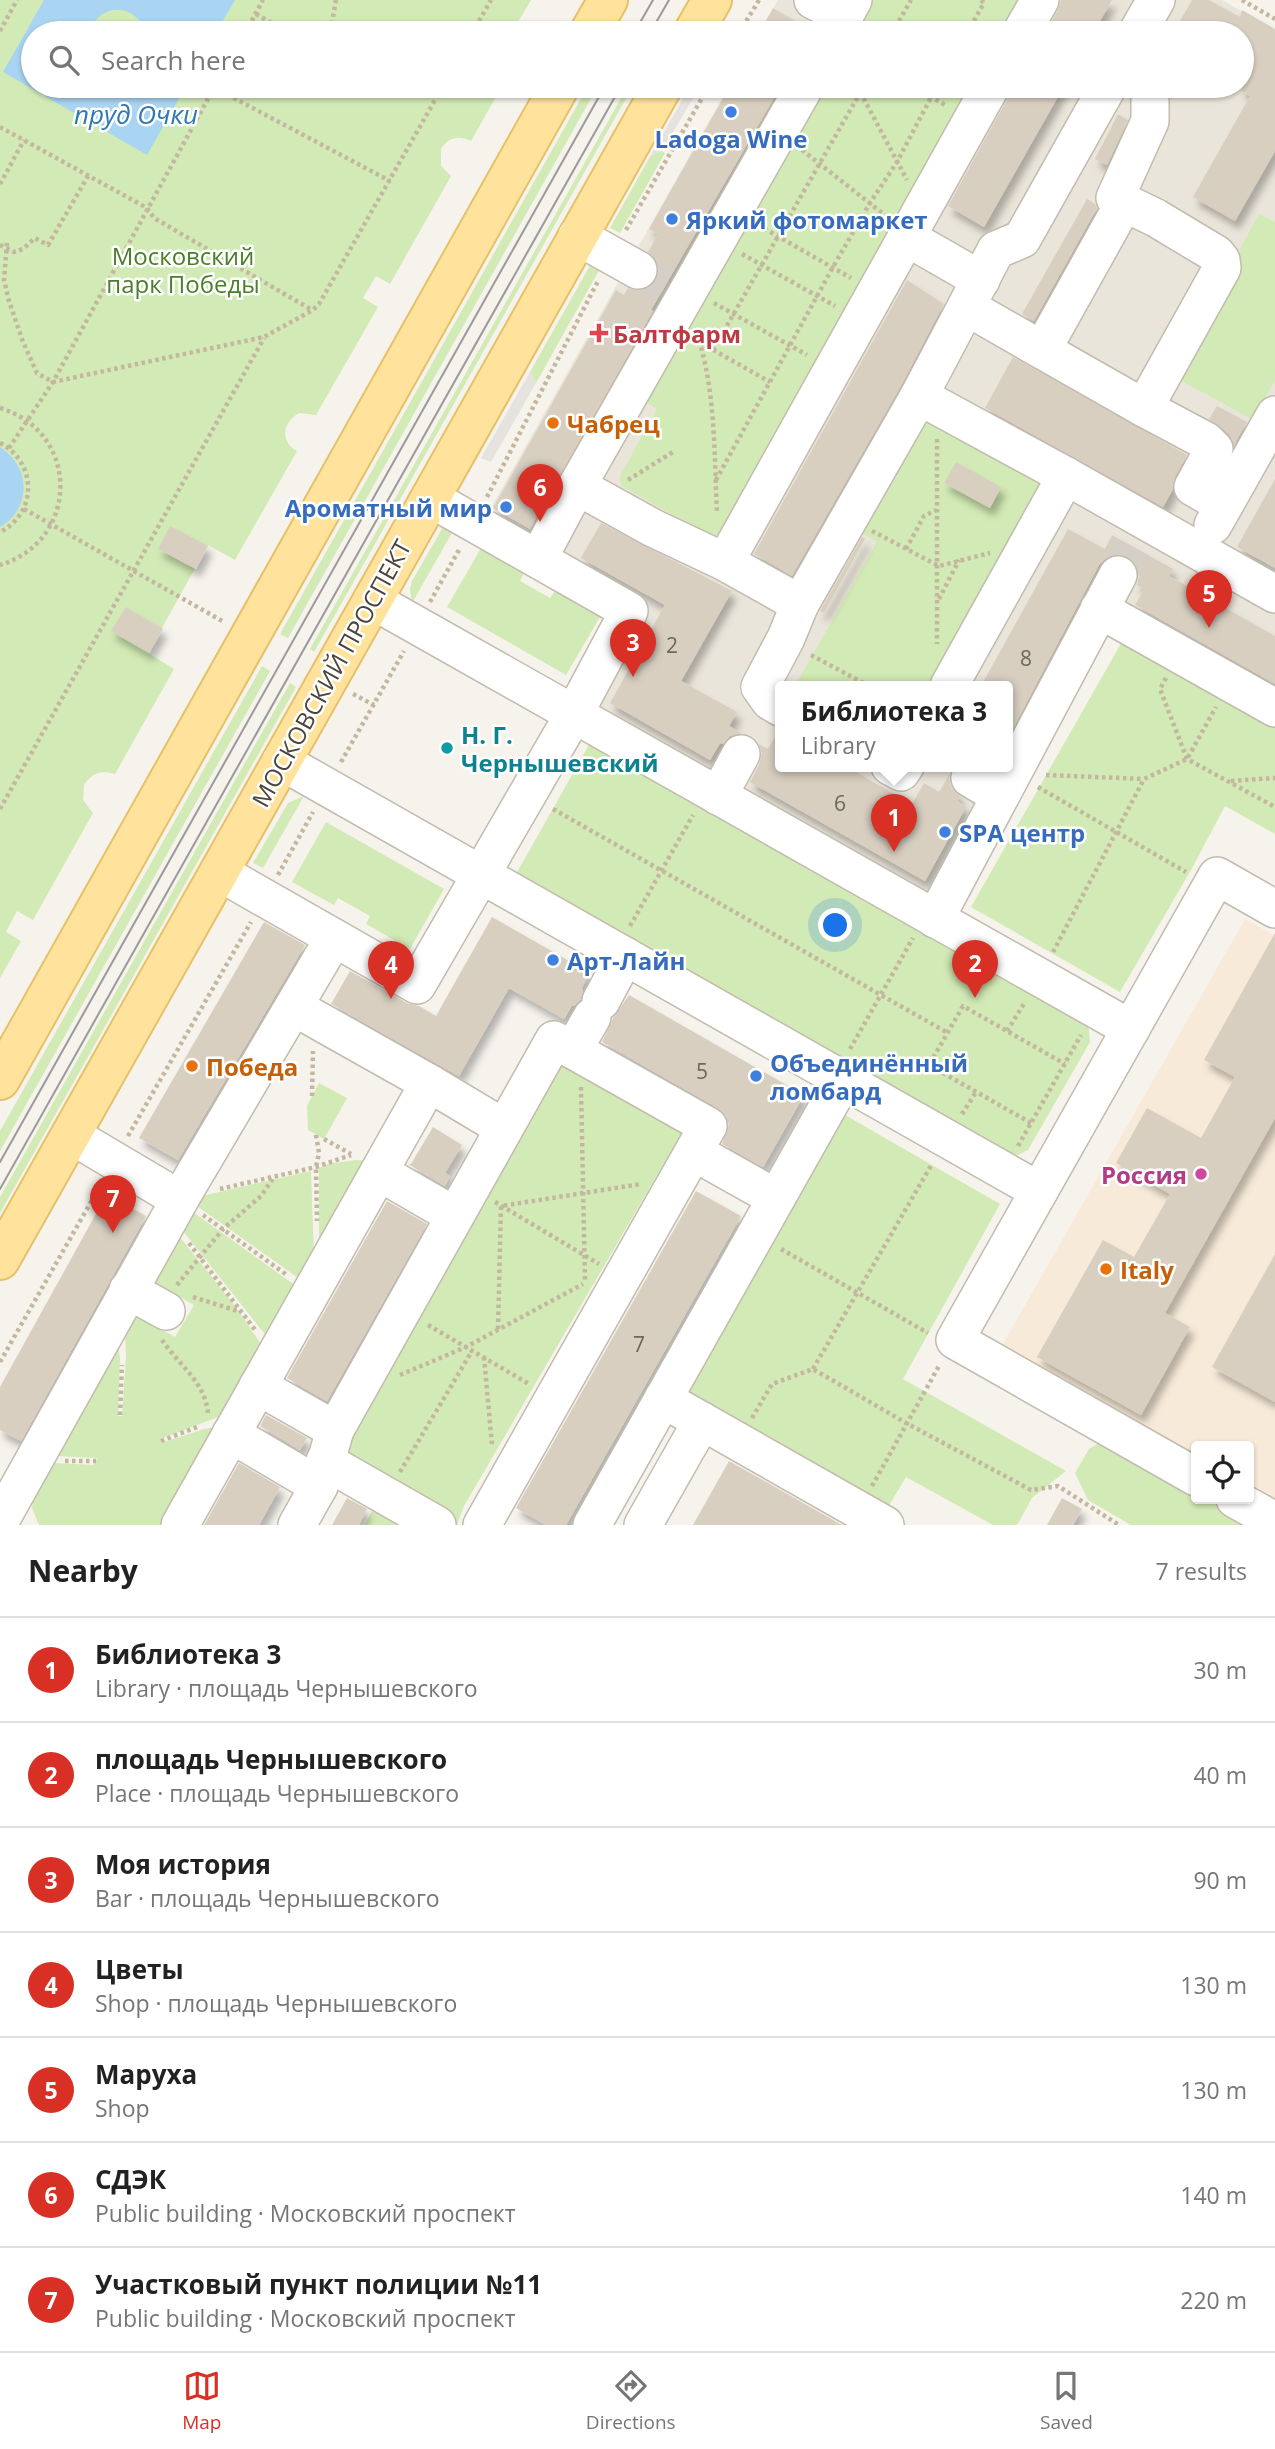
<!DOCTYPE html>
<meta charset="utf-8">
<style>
:root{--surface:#fff;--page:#f6f6f6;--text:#222;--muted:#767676;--line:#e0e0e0;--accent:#d93025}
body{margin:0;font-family:"Open Sans",sans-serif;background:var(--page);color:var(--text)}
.controls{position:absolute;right:21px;bottom:21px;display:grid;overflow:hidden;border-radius:7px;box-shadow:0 2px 5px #0004}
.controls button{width:63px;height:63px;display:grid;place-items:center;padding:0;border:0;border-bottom:2px solid var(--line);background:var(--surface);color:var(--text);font:35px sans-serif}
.you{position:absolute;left:836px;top:926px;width:24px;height:24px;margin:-18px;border:5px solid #fff;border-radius:50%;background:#1a73e8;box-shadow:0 0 0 10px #1a73e833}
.badge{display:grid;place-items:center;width:46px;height:46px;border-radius:50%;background:var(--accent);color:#fff;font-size:23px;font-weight:700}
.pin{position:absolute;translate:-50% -58px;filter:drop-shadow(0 2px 4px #0008)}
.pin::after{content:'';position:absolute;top:37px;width:24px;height:21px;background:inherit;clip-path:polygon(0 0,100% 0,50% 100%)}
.popup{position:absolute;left:775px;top:681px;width:238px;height:91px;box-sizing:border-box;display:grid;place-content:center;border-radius:7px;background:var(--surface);filter:drop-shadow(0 2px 5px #0005);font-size:23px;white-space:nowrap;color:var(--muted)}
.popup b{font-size:26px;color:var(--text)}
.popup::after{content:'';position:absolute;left:50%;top:100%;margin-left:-14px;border:14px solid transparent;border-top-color:var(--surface)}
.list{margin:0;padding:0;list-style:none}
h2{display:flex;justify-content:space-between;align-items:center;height:91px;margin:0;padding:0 28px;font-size:30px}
h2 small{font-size:23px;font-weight:400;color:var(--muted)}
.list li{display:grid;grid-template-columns:46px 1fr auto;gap:21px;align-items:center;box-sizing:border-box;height:105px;padding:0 28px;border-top:2px solid var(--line)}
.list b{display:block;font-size:26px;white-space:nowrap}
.list p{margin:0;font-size:23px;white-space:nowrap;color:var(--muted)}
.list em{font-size:23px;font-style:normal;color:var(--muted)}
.icon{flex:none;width:38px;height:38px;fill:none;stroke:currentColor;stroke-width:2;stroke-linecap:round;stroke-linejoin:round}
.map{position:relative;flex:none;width:1275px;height:1525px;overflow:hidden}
.search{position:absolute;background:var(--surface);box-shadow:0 2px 5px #0004;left:21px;right:21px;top:21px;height:77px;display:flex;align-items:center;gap:18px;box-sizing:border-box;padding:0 24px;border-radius:38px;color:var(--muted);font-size:26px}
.sheet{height:826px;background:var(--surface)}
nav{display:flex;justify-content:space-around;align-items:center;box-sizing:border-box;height:98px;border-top:2px solid var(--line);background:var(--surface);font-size:19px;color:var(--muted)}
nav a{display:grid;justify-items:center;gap:4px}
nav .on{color:var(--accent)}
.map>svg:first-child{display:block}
.residential{fill:#eae5da}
.commercial{fill:#f7ead8}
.green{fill:#d2eab5}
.parking{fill:#e5e3e0}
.water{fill:#a9d4f2}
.building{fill:#d8cfc1;filter:url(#shadow)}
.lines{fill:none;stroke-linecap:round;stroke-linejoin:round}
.minor-tunnel{stroke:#d4d0c8;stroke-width:37;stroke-dasharray:37 18;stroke-linecap:butt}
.minor-casing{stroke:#c2bbae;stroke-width:40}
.major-casing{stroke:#e6c16a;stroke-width:42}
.path{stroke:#c4b79f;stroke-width:4.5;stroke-dasharray:3.5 3.5;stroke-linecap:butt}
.minor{stroke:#fff;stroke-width:37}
.major{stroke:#ffe39c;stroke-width:38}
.tram{stroke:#9a9a9a;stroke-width:2}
.shop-dot{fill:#3f7fe0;stroke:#fff;stroke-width:2.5}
.health-dot{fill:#e0444e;stroke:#fff;stroke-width:2.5}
.food-dot{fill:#e8710a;stroke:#fff;stroke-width:2.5}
.culture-dot{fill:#0f9aa8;stroke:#fff;stroke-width:2.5}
.hotel-dot{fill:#d1479c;stroke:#fff;stroke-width:2.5}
.labels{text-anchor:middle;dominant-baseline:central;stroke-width:5;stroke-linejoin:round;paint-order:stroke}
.number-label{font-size:21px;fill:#6e675b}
.shop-label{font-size:24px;font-weight:bold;fill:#366cbe;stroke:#fff;text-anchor:start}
.park-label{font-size:24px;fill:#4a7f2a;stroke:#fff}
.health-label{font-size:24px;font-weight:bold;fill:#be3a42;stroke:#fff;text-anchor:start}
.food-label{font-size:24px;font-weight:bold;fill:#c56008;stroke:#fff;text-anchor:start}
.street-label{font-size:24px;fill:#4b4439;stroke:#fff}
.culture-label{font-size:24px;font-weight:bold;fill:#0d838f;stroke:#fff;text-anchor:start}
.hotel-label{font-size:24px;font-weight:bold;fill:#b23c85;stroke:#fff;text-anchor:end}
.water-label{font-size:26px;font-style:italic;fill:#2e7ab2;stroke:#fff}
</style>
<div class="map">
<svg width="1275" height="1525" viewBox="0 0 1275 1525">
<defs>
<filter id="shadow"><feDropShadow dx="4.5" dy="8" stdDeviation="3.5" flood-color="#0004"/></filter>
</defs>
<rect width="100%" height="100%" fill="#f6f3ec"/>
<polygon class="residential" points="778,0 1222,0 1275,30 1275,700 1097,600 1008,760 1008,686 780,686 780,766 1004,766 932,897 594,703 644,611 484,520 729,86 1242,86 1242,33 759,33"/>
<polygon class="commercial" points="1245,919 1275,936 1275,1500 1249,1485 1249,1446 1196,1446 1196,1456 1000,1349"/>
<g class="green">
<path d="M0,0h531l-14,24 14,9h-498v53h469l-31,55c-13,-6 -22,-4 -30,8v17l10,10 -61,108 -14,-8 -13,22 15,9 -62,108 -17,-2c-16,9 -20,28 -2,38l-62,109 -27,-15 -60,108 26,16 -59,105c-14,-4 -23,-1 -31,11l-1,15 10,13 -60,107 -16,-9 -11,21 15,9 -21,37z"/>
<polygon points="874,0 1024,0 1005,33 855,33"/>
<polygon points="588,86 598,86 288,638 280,634"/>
<polygon points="628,86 633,86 314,652 310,649"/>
<polygon points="826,86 975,86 724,535 709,535 623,487 620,482 621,474 657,409 646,402"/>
<polygon points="662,151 665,153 620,233 610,228 651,155"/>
<polygon points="1259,214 1275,222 1275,380 1253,420 1171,375"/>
<polygon points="597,253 606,258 536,383 530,372"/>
<polygon points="919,409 1053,486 939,686 795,686 877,542 852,527"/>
<polygon points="443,527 453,531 412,603 410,589 412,581"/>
<polygon points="481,548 524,573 520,581 550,598 555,591 600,617 566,675 447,607"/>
<polygon points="1123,640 1275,725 1275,834 1225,806 1191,870 1120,992 971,907"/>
<polygon points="262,666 270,671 0,1151 0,1131"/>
<polygon points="290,683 296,687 0,1213 0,1197"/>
<polygon points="590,743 1086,1022 1089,1030 1090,1042 1028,1150 1018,1155 1005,1152 516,874"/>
<polygon points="304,796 263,868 253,863 288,803"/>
<polygon points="326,822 444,889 410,949 366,924 370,916 338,898 334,905 292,882"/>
<polygon points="556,1048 688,1122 464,1506 457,1525 365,1525 378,1499 339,1445"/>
<polygon points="319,1083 347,1098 324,1139 308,1130 307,1106"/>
<polygon points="838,1111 1000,1204 903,1379 1066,1471 1032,1498 1017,1525 993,1525 906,1477 888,1507 677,1396"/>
<polygon points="356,1160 369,1161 319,1251 319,1168 328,1164"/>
<polygon points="311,1171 314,1256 301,1280 197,1206 202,1196"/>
<polygon points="193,1212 296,1286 268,1338 183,1231"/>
<polygon points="179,1236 235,1306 263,1347 226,1414 163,1438 161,1443 204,1429 217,1427 164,1525 39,1525 32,1508 33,1500 54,1463 94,1465 97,1458 56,1456 118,1345 120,1358 118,1416 122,1416 126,1356 125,1336 136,1315 175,1337 194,1305 168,1290 166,1292 155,1284 155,1280"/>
<polygon points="1099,1443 1113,1448 1196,1493 1196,1499 1207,1499 1255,1525 1131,1525 1088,1500 1075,1473 1089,1449"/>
</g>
<g class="parking">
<polygon points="690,86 700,86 662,151 651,155"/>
<polygon points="530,372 536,383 491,462 481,458"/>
</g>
<g class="water">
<path d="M44,0h191l-19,33h-69c-11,-30 -48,-32 -58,0h-56v53h153l-39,69 -144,-83z"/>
<path d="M0,447c31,20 32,61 0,80z"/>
</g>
<g class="building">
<polygon points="1061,0 1112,0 1093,33 1045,33 1058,10"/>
<polygon points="1192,0 1209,0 1240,17 1242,10 1275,29 1275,151 1235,221 1193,197 1250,96 1242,91 1242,33 1173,33"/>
<polygon points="773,8 814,32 814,33 759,33"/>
<polygon points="730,86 781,86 651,310 653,311 530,529 493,508 616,290 624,295 628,288 639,291 648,288 656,281 659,269 656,259 648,252 658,234 649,229"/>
<polygon points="1012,86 1064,86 984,227 948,206 1009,96"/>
<polygon points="1118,114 1128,120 1107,165 1095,159"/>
<polygon points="1087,199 1095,204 1097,208 1034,321 1022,314"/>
<polygon points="907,280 944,304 901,386 792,576 754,554"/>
<polygon points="1013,357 1187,455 1175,477 1173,489 1163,507 985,408"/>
<polygon points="1217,406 1247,422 1234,445 1229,434 1209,419"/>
<polygon points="956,462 1001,487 990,508 944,483"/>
<polygon points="1275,479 1275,568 1237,547"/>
<polygon points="601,523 732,591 681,681 737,712 729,726 741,733 730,736 723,744 720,743 710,760 610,703 665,605 581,558"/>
<polygon points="170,526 208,546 196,569 158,549"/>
<polygon points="1068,529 1105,549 1112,535 1173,569 1169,576 1275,636 1275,684 1135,605 1144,589 1137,585 1139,575 1136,564 1128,557 1117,554 1106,558 1099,565 1008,738 1008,686 981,686"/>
<polygon points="862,537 865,539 824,613 820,611"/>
<polygon points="126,607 163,629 149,653 111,631"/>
<polygon points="780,728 780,766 845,766 912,804 924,783 939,792 951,772 949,778 951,788 960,796 957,801 966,807 925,881 750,782 759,765 762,754 759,744 768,749"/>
<polygon points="492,917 590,973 581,989 583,990 580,1000 574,1006 572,1005 564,1019 509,988 459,1076 331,1004 350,971 407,1003 419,1006 436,1016"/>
<polygon points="264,922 305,945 178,1160 139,1138"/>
<polygon points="1275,933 1275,1118 1165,1313 1190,1327 1141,1415 1037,1357 1103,1240 1134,1257 1170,1194 1116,1163 1147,1108 1201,1138 1235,1077 1204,1060"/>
<polygon points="629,995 804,1095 763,1167 722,1144 730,1121 718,1108 602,1042 613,1018"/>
<polygon points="433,1127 462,1145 445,1173 450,1176 445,1186 408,1164 411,1164"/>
<polygon points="696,1191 741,1216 566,1525 546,1525 516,1508"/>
<polygon points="107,1194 146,1216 21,1441 0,1430 0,1387"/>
<polygon points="387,1201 427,1224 327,1401 287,1378"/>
<polygon points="1275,1254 1275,1402 1212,1367"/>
<polygon points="266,1415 307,1438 300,1450 260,1426"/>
<polygon points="729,1461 842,1525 693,1525"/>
<polygon points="239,1463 280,1487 273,1500 259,1525 204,1525"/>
<polygon points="347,1498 367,1509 359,1525 332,1525"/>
<polygon points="1062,1498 1082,1509 1073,1525 1047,1525"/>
</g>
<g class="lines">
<g class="minor-tunnel">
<polyline points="638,270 664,285"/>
<polyline points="1118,575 1133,547"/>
</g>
<g class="minor-casing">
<g id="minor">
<polyline points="813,0 844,16"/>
<polyline points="835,33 853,0"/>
<polyline points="1021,33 1040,0"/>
<polyline points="1137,33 1156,0"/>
<polyline points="1108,86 1022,239 996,250 919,396 1066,476 1275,594"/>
<polyline points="577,236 638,270"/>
<polyline points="906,237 981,280"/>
<polyline points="967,307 1042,350 1124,203"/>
<polyline points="1042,350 1144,408 1222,268 1221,260 1216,254 1156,218 1115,198 1150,121 1150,86"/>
<polyline points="1144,408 1206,441 1214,449 1193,487 1224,505"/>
<polyline points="1213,525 1275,415"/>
<polyline points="538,559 577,486"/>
<polyline points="725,562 991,86"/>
<polyline points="372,600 1131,1029"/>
<polyline points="800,604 919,396"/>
<polyline points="1099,609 1275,708"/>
<polyline points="949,686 1066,476"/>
<polyline points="780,707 770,701 760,687 786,638 800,604 725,562 653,528 577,486 805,86"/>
<polyline points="281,761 1039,1191"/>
<polyline points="890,766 901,772 905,766"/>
<polyline points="970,778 1000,796"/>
<polyline points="718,796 741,754"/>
<polyline points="219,872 417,985 574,714 629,611 430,498"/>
<polyline points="935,919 1118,575"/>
<polyline points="601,1001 625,956"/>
<polyline points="429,1083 504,1128"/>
<polyline points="71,1135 179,1199"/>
<polyline points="694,1152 776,1198"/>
<polyline points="379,1172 455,1216"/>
<polyline points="128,1290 166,1311"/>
<polyline points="258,1386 335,1430"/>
<polyline points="663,1399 885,1525"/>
<polyline points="231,1434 319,1486"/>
<polyline points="325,1461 437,1525"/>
<polyline points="1196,1477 955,1340 1217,876 1275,909"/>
<polyline points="1235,1499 1275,1521"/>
<polyline points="0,1521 184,1192 334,938"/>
<polyline points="180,1525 429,1083 294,1007"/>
<polyline points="297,1525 319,1486 335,1430 554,1040 573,1050 592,1017"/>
<polyline points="482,1525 708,1126 573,1050"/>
<polyline points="592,1525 843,1080"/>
<polyline points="643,1525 702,1421"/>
</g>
</g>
<g class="major-casing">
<g id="major">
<polyline points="589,33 608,0"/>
<polyline points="693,33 712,0"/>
<polyline points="0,1080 560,86"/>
<polyline points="0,1260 663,86"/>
</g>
</g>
<g class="path">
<polyline points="1242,0 1275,19"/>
<polyline points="256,14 289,33"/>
<polyline points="0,31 17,0"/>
<polyline points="245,33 263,0"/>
<polyline points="321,33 332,23 336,0"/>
<polyline points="472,33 491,0"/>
<polyline points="739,33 759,0"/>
<polyline points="892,33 911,0"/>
<polyline points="967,33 984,3 981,0"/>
<polyline points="857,86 907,180"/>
<polyline points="911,86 947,106"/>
<polyline points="215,88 390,181"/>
<polyline points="0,127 147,208 154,218 312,310"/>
<polyline points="802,150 886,216"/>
<polyline points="0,184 24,140"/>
<polyline points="758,225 851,278"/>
<polyline points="626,230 709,86"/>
<polyline points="7,243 4,280 9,301 23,342 37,373 53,382 264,337 313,310 319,304 443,86"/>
<polyline points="0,245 14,252 23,249 35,238 48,245 88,176"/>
<polyline points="742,254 835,306"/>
<polyline points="714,303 807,355"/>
<path d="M697,334c19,57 17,119 20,179"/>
<polyline points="701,343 770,382"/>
<polyline points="713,350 864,86"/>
<path d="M0,408c81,24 80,133 0,157"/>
<polyline points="937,439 937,644"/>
<path d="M0,443c37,19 38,70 0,89"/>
<polyline points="9,448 53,382 215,86"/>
<polyline points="628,480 673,452"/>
<polyline points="716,480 833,267 870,203 897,162 937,86"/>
<polyline points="487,497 598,281"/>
<polyline points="24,509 224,622"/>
<polyline points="872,531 939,566 990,553"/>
<polyline points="906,549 924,516 936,510"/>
<polyline points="939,599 959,560"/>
<polyline points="430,602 460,548"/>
<polyline points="811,655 869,686"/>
<polyline points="1166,678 1160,689 1187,759 1275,807"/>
<polyline points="353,694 374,705"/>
<polyline points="341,762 404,651"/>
<polyline points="1046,775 1144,779"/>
<polyline points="1231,781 1275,778"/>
<polyline points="1038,787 1186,872"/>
<polyline points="0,809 264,338"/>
<polyline points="553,809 948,1033"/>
<polyline points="278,875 313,812"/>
<polyline points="630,926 693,815"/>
<polyline points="1053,952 1144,779 1187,759 1216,707"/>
<polyline points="1007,1031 1025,1002"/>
<polyline points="850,1049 913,938"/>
<polyline points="581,1087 585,1282"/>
<polyline points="312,1096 313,1051"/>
<polyline points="962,1114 976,1092"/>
<polyline points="1031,1123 929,1065 963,1006 1065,1064"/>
<polyline points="316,1135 319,1153 316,1167 317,1221"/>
<polyline points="128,1136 251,922"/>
<polyline points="324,1139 351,1154"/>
<polyline points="1018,1146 1081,1035"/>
<polyline points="220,1189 316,1167 351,1155"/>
<polyline points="495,1202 599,1264"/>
<polyline points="203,1215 287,1275"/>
<polyline points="189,1243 256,1331"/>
<polyline points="781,1249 928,1333"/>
<polyline points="177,1285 223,1229 261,1196 274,1177"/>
<polyline points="193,1297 241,1312"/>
<polyline points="428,1325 529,1384"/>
<polyline points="498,1329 501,1206 641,1184"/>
<path d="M162,1340c17,25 43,42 46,73"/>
<polyline points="484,1357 492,1445"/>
<polyline points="0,1362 100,1186"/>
<polyline points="813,1369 932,1164"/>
<polyline points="400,1375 466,1347 583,1284"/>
<polyline points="120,1415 122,1365"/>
<polyline points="752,1418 772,1384 813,1369 906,1423 1031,1490 1058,1486 1119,1525"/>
<polyline points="161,1441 200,1426"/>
<polyline points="65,1461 96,1461"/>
<polyline points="400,1472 472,1351"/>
<polyline points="872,1486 939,1366"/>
</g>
<use href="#minor" class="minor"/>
<use href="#major" class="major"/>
<g class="tram">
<polyline points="634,33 653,0"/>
<polyline points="650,33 669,0"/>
<polyline points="0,1162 605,86"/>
<polyline points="0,1189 621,86"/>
</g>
</g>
<g class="shop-dot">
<circle cx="731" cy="112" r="7"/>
<circle cx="672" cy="219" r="7"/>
<circle cx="506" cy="507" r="7"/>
<circle cx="945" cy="832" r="7"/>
<circle cx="553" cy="960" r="7"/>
<circle cx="756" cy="1076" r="7"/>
</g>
<path class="health-dot" d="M595.5 322.5h7v7h7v7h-7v7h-7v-7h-7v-7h7z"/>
<g class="food-dot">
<circle cx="553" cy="423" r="7"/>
<circle cx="192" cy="1066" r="7"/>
<circle cx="1106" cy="1269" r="7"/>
</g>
<circle class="culture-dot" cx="447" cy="748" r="7"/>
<circle class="hotel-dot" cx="1201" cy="1174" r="7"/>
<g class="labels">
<g class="number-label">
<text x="672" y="645">2</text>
<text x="1026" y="658">8</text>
<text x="840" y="803">6</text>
<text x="702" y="1071">5</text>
<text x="639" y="1344">7</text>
</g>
<g class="shop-label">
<text x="731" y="138" text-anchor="middle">Ladoga Wine</text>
<text x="686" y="219">Яркий фотомаркет</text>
<text x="492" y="507" text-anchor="end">Ароматный мир</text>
<text x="959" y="832">SPA центр</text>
<text x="567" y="960">Арт-Лайн</text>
<text x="770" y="1062">Объединённый<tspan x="770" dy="28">ломбард</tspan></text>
</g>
<g class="park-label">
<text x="183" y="255">Московский<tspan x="183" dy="28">парк Победы</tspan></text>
</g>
<g class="health-label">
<text x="613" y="333">Балтфарм</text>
</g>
<g class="food-label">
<text x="567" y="423">Чабрец</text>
<text x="206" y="1066">Победа</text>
<text x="1120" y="1269">Italy</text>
</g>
<g class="street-label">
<text transform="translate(331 673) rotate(-61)">МОСКОВСКИЙ ПРОСПЕКТ</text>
</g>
<g class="culture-label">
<text x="461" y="734">Н. Г.<tspan x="461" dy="28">Чернышевский</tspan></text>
</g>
<g class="hotel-label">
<text x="1187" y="1174">Россия</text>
</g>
<g class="water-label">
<text x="136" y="114">пруд Очки</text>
</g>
</g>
</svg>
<div class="controls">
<button><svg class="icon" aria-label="locate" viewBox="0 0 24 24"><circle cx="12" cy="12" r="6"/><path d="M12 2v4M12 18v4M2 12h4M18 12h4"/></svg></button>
</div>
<div class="you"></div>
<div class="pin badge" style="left:894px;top:852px">1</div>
<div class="popup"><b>Библиотека 3</b>Library</div>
<div class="pin badge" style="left:975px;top:998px">2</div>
<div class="pin badge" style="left:633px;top:677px">3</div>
<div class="pin badge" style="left:391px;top:999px">4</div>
<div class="pin badge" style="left:1209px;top:628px">5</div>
<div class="pin badge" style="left:540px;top:522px">6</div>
<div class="pin badge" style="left:113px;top:1233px">7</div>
<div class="search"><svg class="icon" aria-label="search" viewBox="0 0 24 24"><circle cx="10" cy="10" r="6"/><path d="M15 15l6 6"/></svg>Search here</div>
</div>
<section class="sheet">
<h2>Nearby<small>7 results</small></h2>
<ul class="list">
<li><span class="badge">1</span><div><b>Библиотека 3</b><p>Library · площадь Чернышевского</p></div><em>30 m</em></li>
<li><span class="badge">2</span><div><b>площадь Чернышевского</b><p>Place · площадь Чернышевского</p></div><em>40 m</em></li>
<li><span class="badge">3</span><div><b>Моя история</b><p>Bar · площадь Чернышевского</p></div><em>90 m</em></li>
<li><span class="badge">4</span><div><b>Цветы</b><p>Shop · площадь Чернышевского</p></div><em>130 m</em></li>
<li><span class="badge">5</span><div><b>Маруха</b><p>Shop</p></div><em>130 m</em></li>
<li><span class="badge">6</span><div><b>СДЭК</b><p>Public building · Московский проспект</p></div><em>140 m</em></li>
<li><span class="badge">7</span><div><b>Участковый пункт полиции №11</b><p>Public building · Московский проспект</p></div><em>220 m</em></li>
</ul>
</section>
<nav>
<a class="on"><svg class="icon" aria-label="map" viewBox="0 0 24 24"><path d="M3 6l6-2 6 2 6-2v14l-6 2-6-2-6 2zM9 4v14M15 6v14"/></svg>Map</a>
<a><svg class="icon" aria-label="directions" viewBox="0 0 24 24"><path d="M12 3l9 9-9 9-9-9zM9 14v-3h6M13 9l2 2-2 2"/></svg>Directions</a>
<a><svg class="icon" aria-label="saved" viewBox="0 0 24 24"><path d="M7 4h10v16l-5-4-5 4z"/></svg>Saved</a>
</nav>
